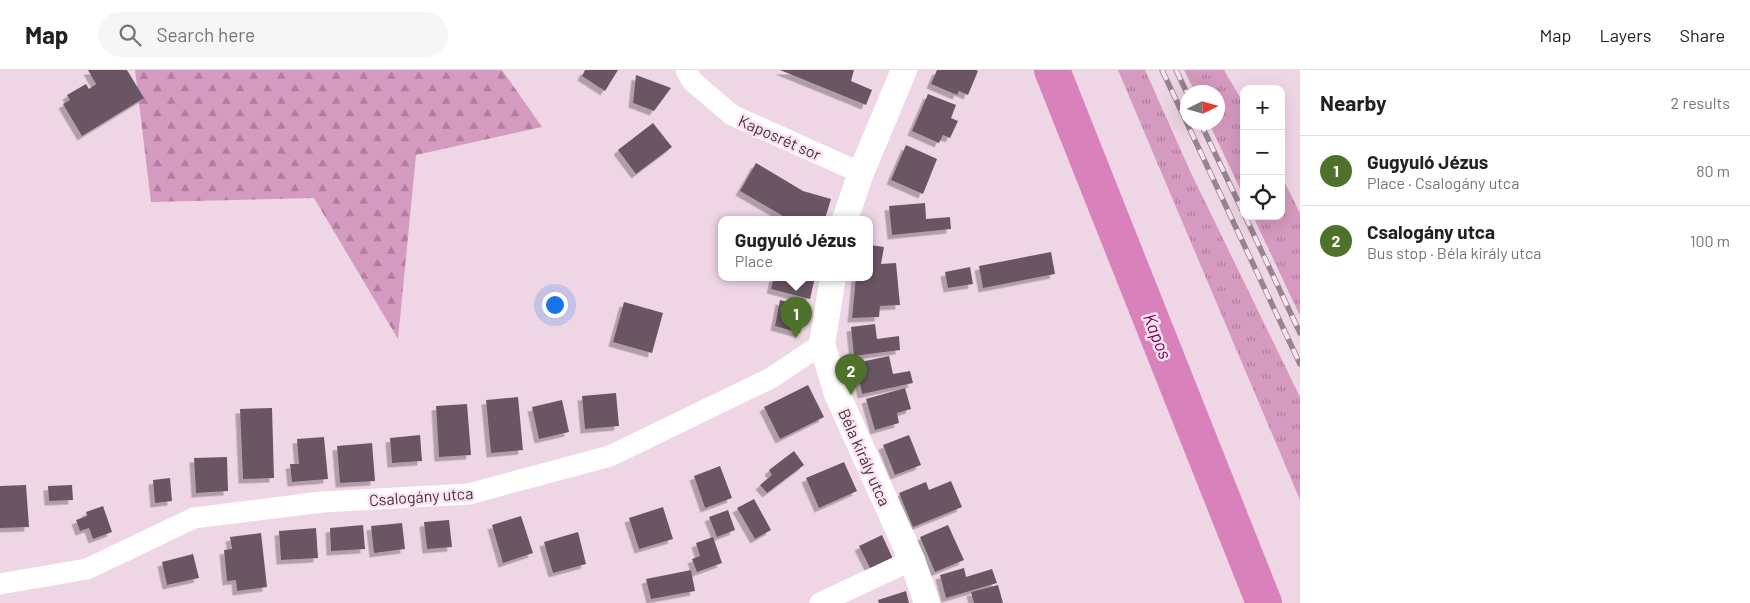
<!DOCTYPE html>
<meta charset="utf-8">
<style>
:root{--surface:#fff;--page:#f6f6f6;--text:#222;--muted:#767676;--line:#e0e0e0;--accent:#4f722a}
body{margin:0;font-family:Barlow,sans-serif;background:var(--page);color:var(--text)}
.controls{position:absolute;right:15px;top:15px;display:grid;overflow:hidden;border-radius:10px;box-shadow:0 5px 20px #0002}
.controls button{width:45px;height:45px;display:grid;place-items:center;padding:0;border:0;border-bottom:1px solid var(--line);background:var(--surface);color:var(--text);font:25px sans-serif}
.compass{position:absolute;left:1180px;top:15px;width:45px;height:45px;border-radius:50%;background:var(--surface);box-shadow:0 5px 20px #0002;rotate:85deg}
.you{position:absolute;left:554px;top:234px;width:18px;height:18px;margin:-12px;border:4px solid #fff;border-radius:50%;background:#1a73e8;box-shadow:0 0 0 8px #1a73e833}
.badge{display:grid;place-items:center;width:32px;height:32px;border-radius:50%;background:var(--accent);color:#fff;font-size:16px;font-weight:700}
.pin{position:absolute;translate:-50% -41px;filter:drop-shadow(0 1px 2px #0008)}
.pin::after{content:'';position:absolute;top:26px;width:18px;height:15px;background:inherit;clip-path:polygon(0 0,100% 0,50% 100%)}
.popup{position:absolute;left:718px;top:146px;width:155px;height:65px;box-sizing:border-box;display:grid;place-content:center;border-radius:10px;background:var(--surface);filter:drop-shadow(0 1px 4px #0005);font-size:16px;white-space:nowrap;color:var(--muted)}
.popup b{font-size:19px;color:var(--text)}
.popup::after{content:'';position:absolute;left:50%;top:100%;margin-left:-10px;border:10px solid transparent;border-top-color:var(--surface)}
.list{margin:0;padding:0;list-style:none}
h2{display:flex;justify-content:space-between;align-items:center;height:65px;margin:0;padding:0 20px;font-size:21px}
h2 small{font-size:16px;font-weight:400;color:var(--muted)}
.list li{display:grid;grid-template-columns:32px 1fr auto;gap:15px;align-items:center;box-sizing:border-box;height:70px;padding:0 20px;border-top:1px solid var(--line)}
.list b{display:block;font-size:19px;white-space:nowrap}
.list p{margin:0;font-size:16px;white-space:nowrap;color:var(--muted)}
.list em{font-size:16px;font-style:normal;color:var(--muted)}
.icon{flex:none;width:28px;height:28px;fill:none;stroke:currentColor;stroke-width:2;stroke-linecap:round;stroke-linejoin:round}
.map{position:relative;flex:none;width:1300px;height:533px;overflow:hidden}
header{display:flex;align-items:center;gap:30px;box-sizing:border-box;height:70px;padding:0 25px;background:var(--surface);border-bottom:1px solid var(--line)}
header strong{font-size:24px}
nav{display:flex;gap:28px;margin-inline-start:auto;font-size:18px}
.search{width:350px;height:45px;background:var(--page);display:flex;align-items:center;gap:12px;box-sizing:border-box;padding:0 18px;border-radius:28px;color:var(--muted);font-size:19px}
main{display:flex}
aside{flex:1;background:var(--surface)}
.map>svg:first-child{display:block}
.grass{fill:url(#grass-tufts)}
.forest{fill:url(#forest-firs)}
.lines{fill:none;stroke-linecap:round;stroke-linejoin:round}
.river{stroke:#d881ba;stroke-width:36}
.building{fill:#6b5663;filter:url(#shadow)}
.minor{stroke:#fff;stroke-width:21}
.tertiary{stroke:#fff;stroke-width:26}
.rail-casing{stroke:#96848f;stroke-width:5.5}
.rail{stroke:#fde3f2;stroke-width:4;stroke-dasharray:11;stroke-linecap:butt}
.labels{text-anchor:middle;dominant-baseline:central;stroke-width:5;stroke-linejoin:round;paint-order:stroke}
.street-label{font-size:16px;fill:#40363c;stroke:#fde3f2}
.water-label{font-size:18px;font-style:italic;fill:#710258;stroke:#fde3f2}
</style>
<header>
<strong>Map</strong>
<div class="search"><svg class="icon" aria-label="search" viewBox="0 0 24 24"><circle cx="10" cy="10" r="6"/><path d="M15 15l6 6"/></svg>Search here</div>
<nav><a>Map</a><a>Layers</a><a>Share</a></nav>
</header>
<main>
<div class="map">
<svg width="1300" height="533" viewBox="0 0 1300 533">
<defs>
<pattern id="grass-tufts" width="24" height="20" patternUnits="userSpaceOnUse" patternTransform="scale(1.25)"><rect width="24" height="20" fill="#d59abf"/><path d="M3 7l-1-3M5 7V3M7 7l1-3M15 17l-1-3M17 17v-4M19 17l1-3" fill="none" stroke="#ae7e9c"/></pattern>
<pattern id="forest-firs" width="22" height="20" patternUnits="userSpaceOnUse" patternTransform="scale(1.25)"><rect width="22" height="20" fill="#d59abf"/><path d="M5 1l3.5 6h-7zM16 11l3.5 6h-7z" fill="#ae7e9c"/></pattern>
<filter id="shadow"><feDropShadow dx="-4.5" dy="4.5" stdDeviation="0" flood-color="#0004"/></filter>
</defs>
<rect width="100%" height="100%" fill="#efd6e5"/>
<g class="grass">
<polygon points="1118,0 1145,0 1191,103 1300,327 1300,430"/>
<polygon points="1184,0 1224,0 1244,34 1244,127 1209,53 1218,52 1218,22 1195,22"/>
<polygon points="1281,105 1300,143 1300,246 1253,146 1281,146"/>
</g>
<polygon class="forest" points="135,0 502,0 542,57 416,85 398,269 314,128 151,132"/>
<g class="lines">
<polyline class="river" points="1052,0 1264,533"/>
</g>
<g class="building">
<polygon points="88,0 127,0 144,28 82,66 63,34 70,30 67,25 86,14 89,19 96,14"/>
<polygon points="585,0 618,0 605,21 582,6"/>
<polygon points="780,0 854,0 851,11 872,20 866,35"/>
<polygon points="937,0 976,0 978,1 968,25 959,21 957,25 931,14"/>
<polygon points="636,5 671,18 654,41 633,33"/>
<polygon points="928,24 956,35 951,48 958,51 950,68 943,65 939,73 912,61"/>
<polygon points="653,53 672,77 636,104 618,80"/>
<polygon points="906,75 937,89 923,124 891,110"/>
<polygon points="756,93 803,121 831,129 825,149 788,149 740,121"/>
<polygon points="925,133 926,149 950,147 951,159 892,165 889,136"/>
<polygon points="870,175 884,177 881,194 896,193 900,235 880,236 879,247 852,248 856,207 870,207"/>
<polygon points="1051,182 1055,204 983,218 979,196"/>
<polygon points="970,197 973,214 948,218 945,202"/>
<polygon points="774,207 815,207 810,229 771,219"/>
<polygon points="780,230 806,237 800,263 775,256"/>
<polygon points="624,232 663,243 652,283 613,272"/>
<polygon points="875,254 877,269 899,266 900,280 854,286 851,257"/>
<polygon points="889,286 893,304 910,301 913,313 862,324 856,293"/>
<polygon points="808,315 824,347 780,369 764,337"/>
<polygon points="905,318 911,339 897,343 899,353 875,360 866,329"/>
<polygon points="616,323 619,356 585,359 582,326"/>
<polygon points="518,327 523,380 491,383 486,330"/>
<polygon points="562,330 569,362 539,369 532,337"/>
<polygon points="467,334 471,385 439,387 436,336"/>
<polygon points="272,338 274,408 243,409 240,339"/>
<polygon points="420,365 422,391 392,393 390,368"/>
<polygon points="909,365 921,395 895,405 883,375"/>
<polygon points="324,367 328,409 292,412 290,394 299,394 297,369"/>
<polygon points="372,373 375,411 340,413 337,376"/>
<polygon points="794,381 804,395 767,423 760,415 772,405 769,400"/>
<polygon points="227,387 228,421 196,423 194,388"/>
<polygon points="844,392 857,421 819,438 806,408"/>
<polygon points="720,396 732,428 705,438 694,406"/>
<polygon points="170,408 172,431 155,433 153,410"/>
<polygon points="951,411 962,437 913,457 899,423 926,412 929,420"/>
<polygon points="26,415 29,457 0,458 0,416"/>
<polygon points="72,415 73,430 49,431 48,416"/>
<polygon points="754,429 771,460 755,469 737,438"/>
<polygon points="103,436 112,462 93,469 89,458 80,461 76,450 87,446 86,442"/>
<polygon points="663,437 673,469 639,479 629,448"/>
<polygon points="728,440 735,460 717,467 709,447"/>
<polygon points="521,446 533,483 503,493 492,455"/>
<polygon points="449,450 452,477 427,479 424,452"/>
<polygon points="402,453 405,479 374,483 371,456"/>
<polygon points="363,455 365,479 331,481 330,458"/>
<polygon points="948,455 964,490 935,502 920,467"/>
<polygon points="316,458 318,488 281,490 279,461"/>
<polygon points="578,462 586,494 553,503 544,472"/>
<polygon points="261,463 267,517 237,521 236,510 227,511 224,480 232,479 230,467"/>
<polygon points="882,465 893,489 871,500 859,476"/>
<polygon points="713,467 722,493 697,502 692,489 700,486 696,473"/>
<polygon points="193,484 199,508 167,515 162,492"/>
<polygon points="964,498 966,507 992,499 997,513 946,528 940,505"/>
<polygon points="691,500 695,521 651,529 646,509"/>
<polygon points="998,515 1003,533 974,533 971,522"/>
<polygon points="906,521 909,533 879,533 878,530"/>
</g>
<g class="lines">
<g class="minor">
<polyline points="686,0 692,11 732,45 861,103"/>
<polyline points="0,514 87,499 194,448 322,432 469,424 610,386 771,308 822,274"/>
<polyline points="820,533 912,490"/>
</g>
<g class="tertiary">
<polyline points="845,149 861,103 904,0"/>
<polyline points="833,207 822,274 837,324 912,490 927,533"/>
</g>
<g class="rail-casing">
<g id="rail">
<polyline points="1162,0 1300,294"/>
<polyline points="1176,0 1188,25"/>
<polyline points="1200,52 1244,144"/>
<polyline points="1245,146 1300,263"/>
</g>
</g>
<use href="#rail" class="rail"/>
</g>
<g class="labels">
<g class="street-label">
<text transform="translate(780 67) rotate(24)">Kaposrét sor</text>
<text transform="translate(865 387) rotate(66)">Béla király utca</text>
<text transform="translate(421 426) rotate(-4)">Csalogány utca</text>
</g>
<g class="water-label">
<text transform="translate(1158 266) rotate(68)">Kapos</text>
</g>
</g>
</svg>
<div class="controls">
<button>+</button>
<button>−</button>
<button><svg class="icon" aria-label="locate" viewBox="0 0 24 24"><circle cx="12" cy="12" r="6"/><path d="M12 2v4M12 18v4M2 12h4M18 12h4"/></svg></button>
</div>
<svg class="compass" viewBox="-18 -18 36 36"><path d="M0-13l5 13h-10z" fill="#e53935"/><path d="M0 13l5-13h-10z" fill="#767676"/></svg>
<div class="you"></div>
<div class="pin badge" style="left:796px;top:268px">1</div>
<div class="popup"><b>Gugyuló Jézus</b>Place</div>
<div class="pin badge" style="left:851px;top:325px">2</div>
</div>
<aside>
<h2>Nearby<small>2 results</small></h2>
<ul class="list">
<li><span class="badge">1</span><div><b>Gugyuló Jézus</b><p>Place · Csalogány utca</p></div><em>80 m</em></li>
<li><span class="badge">2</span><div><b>Csalogány utca</b><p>Bus stop · Béla király utca</p></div><em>100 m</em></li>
</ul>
</aside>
</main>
